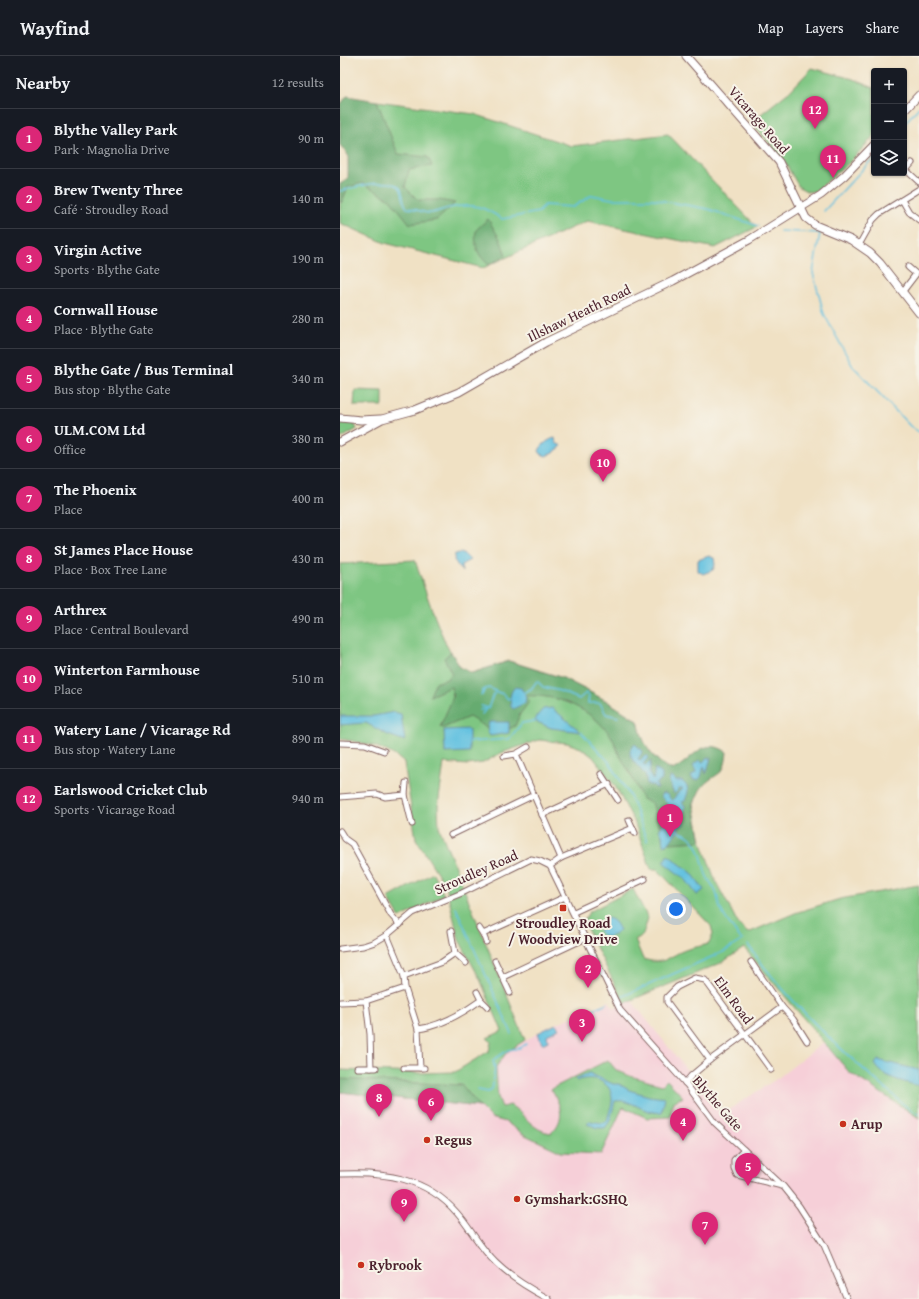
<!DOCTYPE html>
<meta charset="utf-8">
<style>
:root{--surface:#171b24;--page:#20242c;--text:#f1f3f6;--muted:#9ea1a6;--line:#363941;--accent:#db2777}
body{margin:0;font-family:"Gentium Book Plus",serif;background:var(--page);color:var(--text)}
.controls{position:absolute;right:12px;top:12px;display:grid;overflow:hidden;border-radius:4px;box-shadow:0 1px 3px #0004}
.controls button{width:36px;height:36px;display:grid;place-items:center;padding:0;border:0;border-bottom:1px solid var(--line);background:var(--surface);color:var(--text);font:20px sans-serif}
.you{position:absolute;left:336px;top:853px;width:14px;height:14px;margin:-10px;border:3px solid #fff;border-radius:50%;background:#1a73e8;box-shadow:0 0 0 6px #1a73e833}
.badge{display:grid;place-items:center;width:26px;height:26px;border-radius:50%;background:var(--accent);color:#fff;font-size:13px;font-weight:700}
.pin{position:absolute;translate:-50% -33px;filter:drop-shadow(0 1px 2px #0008)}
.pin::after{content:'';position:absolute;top:21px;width:14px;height:12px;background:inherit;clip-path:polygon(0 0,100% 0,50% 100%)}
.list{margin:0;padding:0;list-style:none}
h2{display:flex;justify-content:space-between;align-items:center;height:52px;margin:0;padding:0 16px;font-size:17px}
h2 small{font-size:13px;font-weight:400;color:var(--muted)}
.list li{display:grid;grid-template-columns:26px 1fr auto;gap:12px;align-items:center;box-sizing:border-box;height:60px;padding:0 16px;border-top:1px solid var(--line)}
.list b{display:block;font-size:15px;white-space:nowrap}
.list p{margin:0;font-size:13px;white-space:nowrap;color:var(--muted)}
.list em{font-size:13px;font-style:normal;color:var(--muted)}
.icon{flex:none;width:22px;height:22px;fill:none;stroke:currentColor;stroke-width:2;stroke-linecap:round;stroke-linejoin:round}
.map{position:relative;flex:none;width:579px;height:1243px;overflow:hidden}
header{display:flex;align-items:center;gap:24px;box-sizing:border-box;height:56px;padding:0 20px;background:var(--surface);border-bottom:1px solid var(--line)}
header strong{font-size:19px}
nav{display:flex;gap:22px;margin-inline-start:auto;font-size:14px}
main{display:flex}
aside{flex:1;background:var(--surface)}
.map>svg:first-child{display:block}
.built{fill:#f6cfd8}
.green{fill:#7ec682;stroke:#647256}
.forest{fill:#66ab70;stroke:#58654e}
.water{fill:#62c1e0;stroke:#567086}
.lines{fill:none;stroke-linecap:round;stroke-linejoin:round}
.stream{stroke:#62c1e0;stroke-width:1.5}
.street-casing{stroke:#846361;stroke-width:7}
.secondary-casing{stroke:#846361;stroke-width:9}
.street{stroke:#fff;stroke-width:5}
.secondary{stroke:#fff;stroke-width:7}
.poi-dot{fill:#c8321e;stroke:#f7f3e8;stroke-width:1.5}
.labels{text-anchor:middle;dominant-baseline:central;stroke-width:4;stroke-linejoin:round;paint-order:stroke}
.street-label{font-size:14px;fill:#4a1f2b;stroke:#f7f3e8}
.poi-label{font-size:14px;font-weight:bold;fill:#4a1f2b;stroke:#f7f3e8;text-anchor:start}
</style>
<header>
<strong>Wayfind</strong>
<nav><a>Map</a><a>Layers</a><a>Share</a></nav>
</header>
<main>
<aside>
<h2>Nearby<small>12 results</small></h2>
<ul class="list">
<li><span class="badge">1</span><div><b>Blythe Valley Park</b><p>Park · Magnolia Drive</p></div><em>90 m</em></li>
<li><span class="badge">2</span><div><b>Brew Twenty Three</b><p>Café · Stroudley Road</p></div><em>140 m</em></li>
<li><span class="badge">3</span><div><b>Virgin Active</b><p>Sports · Blythe Gate</p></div><em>190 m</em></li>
<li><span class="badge">4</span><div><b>Cornwall House</b><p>Place · Blythe Gate</p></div><em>280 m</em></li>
<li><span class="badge">5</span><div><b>Blythe Gate / Bus Terminal</b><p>Bus stop · Blythe Gate</p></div><em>340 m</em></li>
<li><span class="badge">6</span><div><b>ULM.COM Ltd</b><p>Office</p></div><em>380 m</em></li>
<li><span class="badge">7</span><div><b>The Phoenix</b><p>Place</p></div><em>400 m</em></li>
<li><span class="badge">8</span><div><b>St James Place House</b><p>Place · Box Tree Lane</p></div><em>430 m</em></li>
<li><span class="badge">9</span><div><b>Arthrex</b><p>Place · Central Boulevard</p></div><em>490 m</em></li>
<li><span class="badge">10</span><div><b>Winterton Farmhouse</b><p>Place</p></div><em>510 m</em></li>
<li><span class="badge">11</span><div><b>Watery Lane / Vicarage Rd</b><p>Bus stop · Watery Lane</p></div><em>890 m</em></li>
<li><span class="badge">12</span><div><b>Earlswood Cricket Club</b><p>Sports · Vicarage Road</p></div><em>940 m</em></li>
</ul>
</aside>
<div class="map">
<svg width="579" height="1243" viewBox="0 0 579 1243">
<rect width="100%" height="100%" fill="#f7f3e8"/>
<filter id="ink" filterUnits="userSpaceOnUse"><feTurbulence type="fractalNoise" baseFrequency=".025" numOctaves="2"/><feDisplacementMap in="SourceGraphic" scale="8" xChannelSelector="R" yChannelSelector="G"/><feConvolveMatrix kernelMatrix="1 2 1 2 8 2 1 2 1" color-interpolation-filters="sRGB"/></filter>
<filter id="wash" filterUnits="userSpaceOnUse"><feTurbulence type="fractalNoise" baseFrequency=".012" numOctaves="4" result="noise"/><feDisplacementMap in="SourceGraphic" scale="16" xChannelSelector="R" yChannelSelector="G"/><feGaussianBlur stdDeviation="0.9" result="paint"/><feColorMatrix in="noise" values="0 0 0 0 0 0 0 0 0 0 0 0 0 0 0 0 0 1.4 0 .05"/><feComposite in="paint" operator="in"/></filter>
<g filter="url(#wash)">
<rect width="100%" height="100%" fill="#f0e1c4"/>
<polygon class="built" points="291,944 382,1058 438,1022 484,986 509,1016 579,1062 579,1243 0,1243 0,1036 140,1051 156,1011 167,996 206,972 269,945 273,952"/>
<g class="green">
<polygon points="472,12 513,23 534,32 534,80 510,106 476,135 468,136 459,131 443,103 411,66 450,35"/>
<polygon points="37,45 134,58 232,90 328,78 417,171 375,192 247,165 143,212 45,187 0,167 0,146 2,146 8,131 53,90"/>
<polygon points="15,334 43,335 43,350 14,350"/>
<polygon points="0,366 14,367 17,373 0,383"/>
<path d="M75,504c7,22 31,95 46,108 3,2 7,4 11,5l37,-12 54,17 42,22 33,21 6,25 18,18 17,9 15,30 7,38 15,41 23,43 9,8 47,-20 45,-14 79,-14v233l-70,-46 -105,-124 -23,15 -97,40 -38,-76 -2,-7 5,-8 44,-23 15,29 -5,17 -8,5 8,19c24,7 24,-3 45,-10 7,-2 14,-3 21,-5l4,-10 -2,-8 -54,-57h-6l-17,-48 -19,-35 -22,-29 -12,-9 -14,-5 -28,-3 -38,13 -18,10 -15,2 -24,-2 -6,43 1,21 86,213 -18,12 -11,15 2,30 4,10 8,-2c15,9 22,26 41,28 16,-15 9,-29 0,-44l57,-29 8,10 14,6 32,9 5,-5 16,17 -10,5 -3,15 -23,1 -24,-11 -22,47 -40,-2 -38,-18 -17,-12 -15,-4 -11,-11 -140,-15v-22l79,3 36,-1 34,-21 2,-9 -4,-4 15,-7 -22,-52 -21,-39 -13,-53 -30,-48 -12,-76c-16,-16 -43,-21 -64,-24v-175z"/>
<polygon points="93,817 104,839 60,862 48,842"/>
</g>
<g class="forest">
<polygon points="7,40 37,45 58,98 88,101 92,110 69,114 65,131 78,144 99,144 115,147 97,164 70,168 50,143 22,127 8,131 2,146 0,146 0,128 8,123 8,99 0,89 0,49"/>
<path d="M148,163l12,20 6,16 -17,10c-12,-10 -15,-19 -13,-35z"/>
<path d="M111,596l9,15 12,6 37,-12 54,17 42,22 33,21c5,23 12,37 34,49 21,-9 29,-35 55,-18 -2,26 -10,19 -24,34 -4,4 -6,12 -9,17l-1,-1 8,39 -32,2 -6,2 -1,-10 -10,-32 -10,-4c-6,-16 -14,-29 -22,-43 -4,-7 -5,-14 -9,-20 -19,-26 -52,-42 -85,-40l4,5 -10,13 -5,12 -10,5 -14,-1 -22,-13 -26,11 -3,-1 13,-30 -2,-10 -21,9 5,-13 12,-4 5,-5 -8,-16z"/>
<polygon points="0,1023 122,1029 140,1051 0,1036"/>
</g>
<g class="water">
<path d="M215,382l1,5 6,3 -9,7 -7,3 -5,-2 -2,-3c2,-6 10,-12 16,-13z"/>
<polygon points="123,497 130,504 121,509 122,516 114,504 115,498"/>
<polygon points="369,500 374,502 375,509 373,514 363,518 358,515 358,504"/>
<path d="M175,631l6,1 5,8 -1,7 -12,6 -2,-2c-1,-8 -2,-14 4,-20z"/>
<polygon points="212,652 241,676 211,672 195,665 197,660 203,653"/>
<polygon points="54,656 61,658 65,685 48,679 26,667 0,669 0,660 34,660"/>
<polygon points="149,666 169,666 169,677 150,680 147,675"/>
<polygon points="129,673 129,696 105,697 104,674"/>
<path d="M295,688l8,7 -5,8 2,1 6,-5 3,2 -6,7 3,1 5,-4 -2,13 4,6 2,-12 7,6v6l-6,4 2,5 -6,-4h-5c-1,-4 -1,-8 -2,-10 -5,-8 -24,-21 -10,-31z"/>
<polygon points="367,702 371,702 366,718 364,710 361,721 358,724 353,724 351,720 356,716 353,709 359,704 363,706"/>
<polygon points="331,720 336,725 342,725 347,730 348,736 345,745 342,746 345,750 344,759 338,758 335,760 343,764 344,768 338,771 340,776 337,776 329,787 323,789 322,779 319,774 325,765 321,754 326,757 331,767 333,766 330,759 332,755 327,752 327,747 320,740 323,737 328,739 332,745 337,738 343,733 339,733 334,738 329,725"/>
<polygon points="328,799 352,817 364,834 357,839 345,823 323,806"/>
<path d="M265,862c9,0 11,5 15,12l-6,5 -8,2 -6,-4 -1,-9z"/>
<polygon points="216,968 219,973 207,979 208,985 202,988 198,977"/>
<path d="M538,1004l41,10v16c-14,-4 -37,-8 -44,-22z"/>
<path d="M249,1017l24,11h6l10,6 20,6 16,2 -3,14c-16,4 -30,-14 -47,-11l-5,20 -5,7h-7l-11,-4 3,-3 12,2 5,-2c1,-6 4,-13 5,-19 2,-20 -19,-28 -35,-21l-2,-2z"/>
</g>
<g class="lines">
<g class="stream">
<polyline points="564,68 579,51"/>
<path d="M0,135c13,-3 51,-15 60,-3 4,6 2,14 7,20 7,0 19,6 24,5 6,-1 12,-4 18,-5 24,-5 34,-2 53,11l37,-7 5,-7 29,2 19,-12 20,4h41l55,10 50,17"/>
<polyline points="484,155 534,101"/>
<polyline points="440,175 480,177 473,217 484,258 512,309 570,370 579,376"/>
<polyline points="183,637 191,633 197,625 203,631 220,635 239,643 246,637 249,640 248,647 260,647 266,658 278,661"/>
<polyline points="141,639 143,634"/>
<polyline points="142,639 145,633 150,632 157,636"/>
<polyline points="141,650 148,652 153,639 157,636 163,638 168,643 170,642"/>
<polyline points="140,654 146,653"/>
<polyline points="142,658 146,653"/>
<polyline points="241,676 270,707 291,742 307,785"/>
<polyline points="129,686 169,683 182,667 195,665"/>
<path d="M340,776c18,5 21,23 25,39 1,6 7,13 10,19 3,6 3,12 5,18 5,11 13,21 21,31"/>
<polyline points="116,852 172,978"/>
<path d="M408,889c38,54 87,100 137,143 10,8 22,22 34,26"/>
<polyline points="279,942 385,895 403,884"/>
<polyline points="240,959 267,947"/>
<polyline points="138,1034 148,1036 152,1034 155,1013 153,1004 168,994 180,992 186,988"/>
</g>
</g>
</g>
<g filter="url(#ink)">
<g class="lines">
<g class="street-casing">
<g id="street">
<polyline points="566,114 579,126"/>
<polyline points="565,115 572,107"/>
<polyline points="562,144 569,156 579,164"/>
<polyline points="519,189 533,164 539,158 579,133"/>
<polyline points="563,235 576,218 568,211"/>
<polyline points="0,687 25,688 44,695"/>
<polyline points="188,691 176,698 221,802"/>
<polyline points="164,700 176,698"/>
<polyline points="261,718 278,744"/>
<polyline points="66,727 65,739 72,768"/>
<polyline points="0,741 37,738 45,741 65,739"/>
<polyline points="202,759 269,728"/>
<polyline points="289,764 295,777"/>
<polyline points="0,775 5,783 12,788 51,859 60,869"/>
<polyline points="111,779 194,739"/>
<polyline points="210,810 221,802 293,772"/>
<polyline points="234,856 305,823"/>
<polyline points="139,872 143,878"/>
<polyline points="111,875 115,897 126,907"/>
<polyline points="47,879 64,920 65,932 78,973 80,1012"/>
<polyline points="146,886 143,878 225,841"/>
<polyline points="0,893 23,890 35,886 47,879 73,857 122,837 191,803 200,805 210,810 280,954 347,1029 375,1067 443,1130 459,1150 484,1189 507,1243"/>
<polyline points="155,905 170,937"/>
<polyline points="411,906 442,951 453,963 467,985"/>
<polyline points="64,920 102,906 115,897"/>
<polyline points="163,921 246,882"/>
<polyline points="137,936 141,944 148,951"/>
<polyline points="26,945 30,978 31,1012"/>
<polyline points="0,946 26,945 65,932"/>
<path d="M78,973c22,-3 45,-16 63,-29"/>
<polyline points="370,1004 327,946 327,941 337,931 355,922 365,924 431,1014"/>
<polyline points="17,1012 36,1012"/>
<polyline points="64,1012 84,1012"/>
<polyline points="345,1027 351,1020 370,1004 442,951"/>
<polyline points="404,1094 394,1104 394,1112 397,1119 442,1130"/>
<path d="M0,1118c44,-2 86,3 117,39 14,16 23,35 39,50 15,15 34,26 53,36"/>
</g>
</g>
<g class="secondary-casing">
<g id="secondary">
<polyline points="346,0 439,106 466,162 475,169 511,184 530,197 540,207 579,257"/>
<polyline points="564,55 579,39"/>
<polyline points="0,362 21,364 40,363"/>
<polyline points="0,386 42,363 75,354 119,336 206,286 333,225 409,184 481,139 504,120 534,89"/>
</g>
</g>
<use href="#street" class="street"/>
<use href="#secondary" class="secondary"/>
</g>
</g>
<g class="poi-dot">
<rect x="219" y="848" width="8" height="8" rx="2"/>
<circle cx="503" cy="1068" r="4"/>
<circle cx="87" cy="1084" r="4"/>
<circle cx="177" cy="1143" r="4"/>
<circle cx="21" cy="1209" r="4"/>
</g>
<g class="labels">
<g class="street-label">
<text transform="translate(419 64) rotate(49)">Vicarage Road</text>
<text transform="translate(239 257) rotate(-26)">Illshaw Heath Road</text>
<text transform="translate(136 816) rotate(-24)">Stroudley Road</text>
<text transform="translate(394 944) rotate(54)">Elm Road</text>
<text transform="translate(378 1047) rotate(49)">Blythe Gate</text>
</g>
<g class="poi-label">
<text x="223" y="867" text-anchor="middle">Stroudley Road<tspan x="223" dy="16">/ Woodview Drive</tspan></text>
<text x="511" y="1068">Arup</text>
<text x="95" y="1084">Regus</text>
<text x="185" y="1143">Gymshark:GSHQ</text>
<text x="29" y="1209">Rybrook</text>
</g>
</g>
</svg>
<div class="controls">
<button>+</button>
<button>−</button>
<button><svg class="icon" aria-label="layers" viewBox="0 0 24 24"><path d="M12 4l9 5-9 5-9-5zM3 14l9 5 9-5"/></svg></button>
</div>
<div class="you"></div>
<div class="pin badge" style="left:330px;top:781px">1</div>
<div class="pin badge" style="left:248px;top:932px">2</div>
<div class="pin badge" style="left:242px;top:986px">3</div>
<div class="pin badge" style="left:343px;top:1085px">4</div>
<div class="pin badge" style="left:408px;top:1130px">5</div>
<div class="pin badge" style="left:91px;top:1065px">6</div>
<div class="pin badge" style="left:365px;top:1189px">7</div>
<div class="pin badge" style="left:39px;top:1061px">8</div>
<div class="pin badge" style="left:64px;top:1166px">9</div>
<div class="pin badge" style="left:263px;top:426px">10</div>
<div class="pin badge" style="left:493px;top:122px">11</div>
<div class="pin badge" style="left:475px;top:73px">12</div>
</div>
</main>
